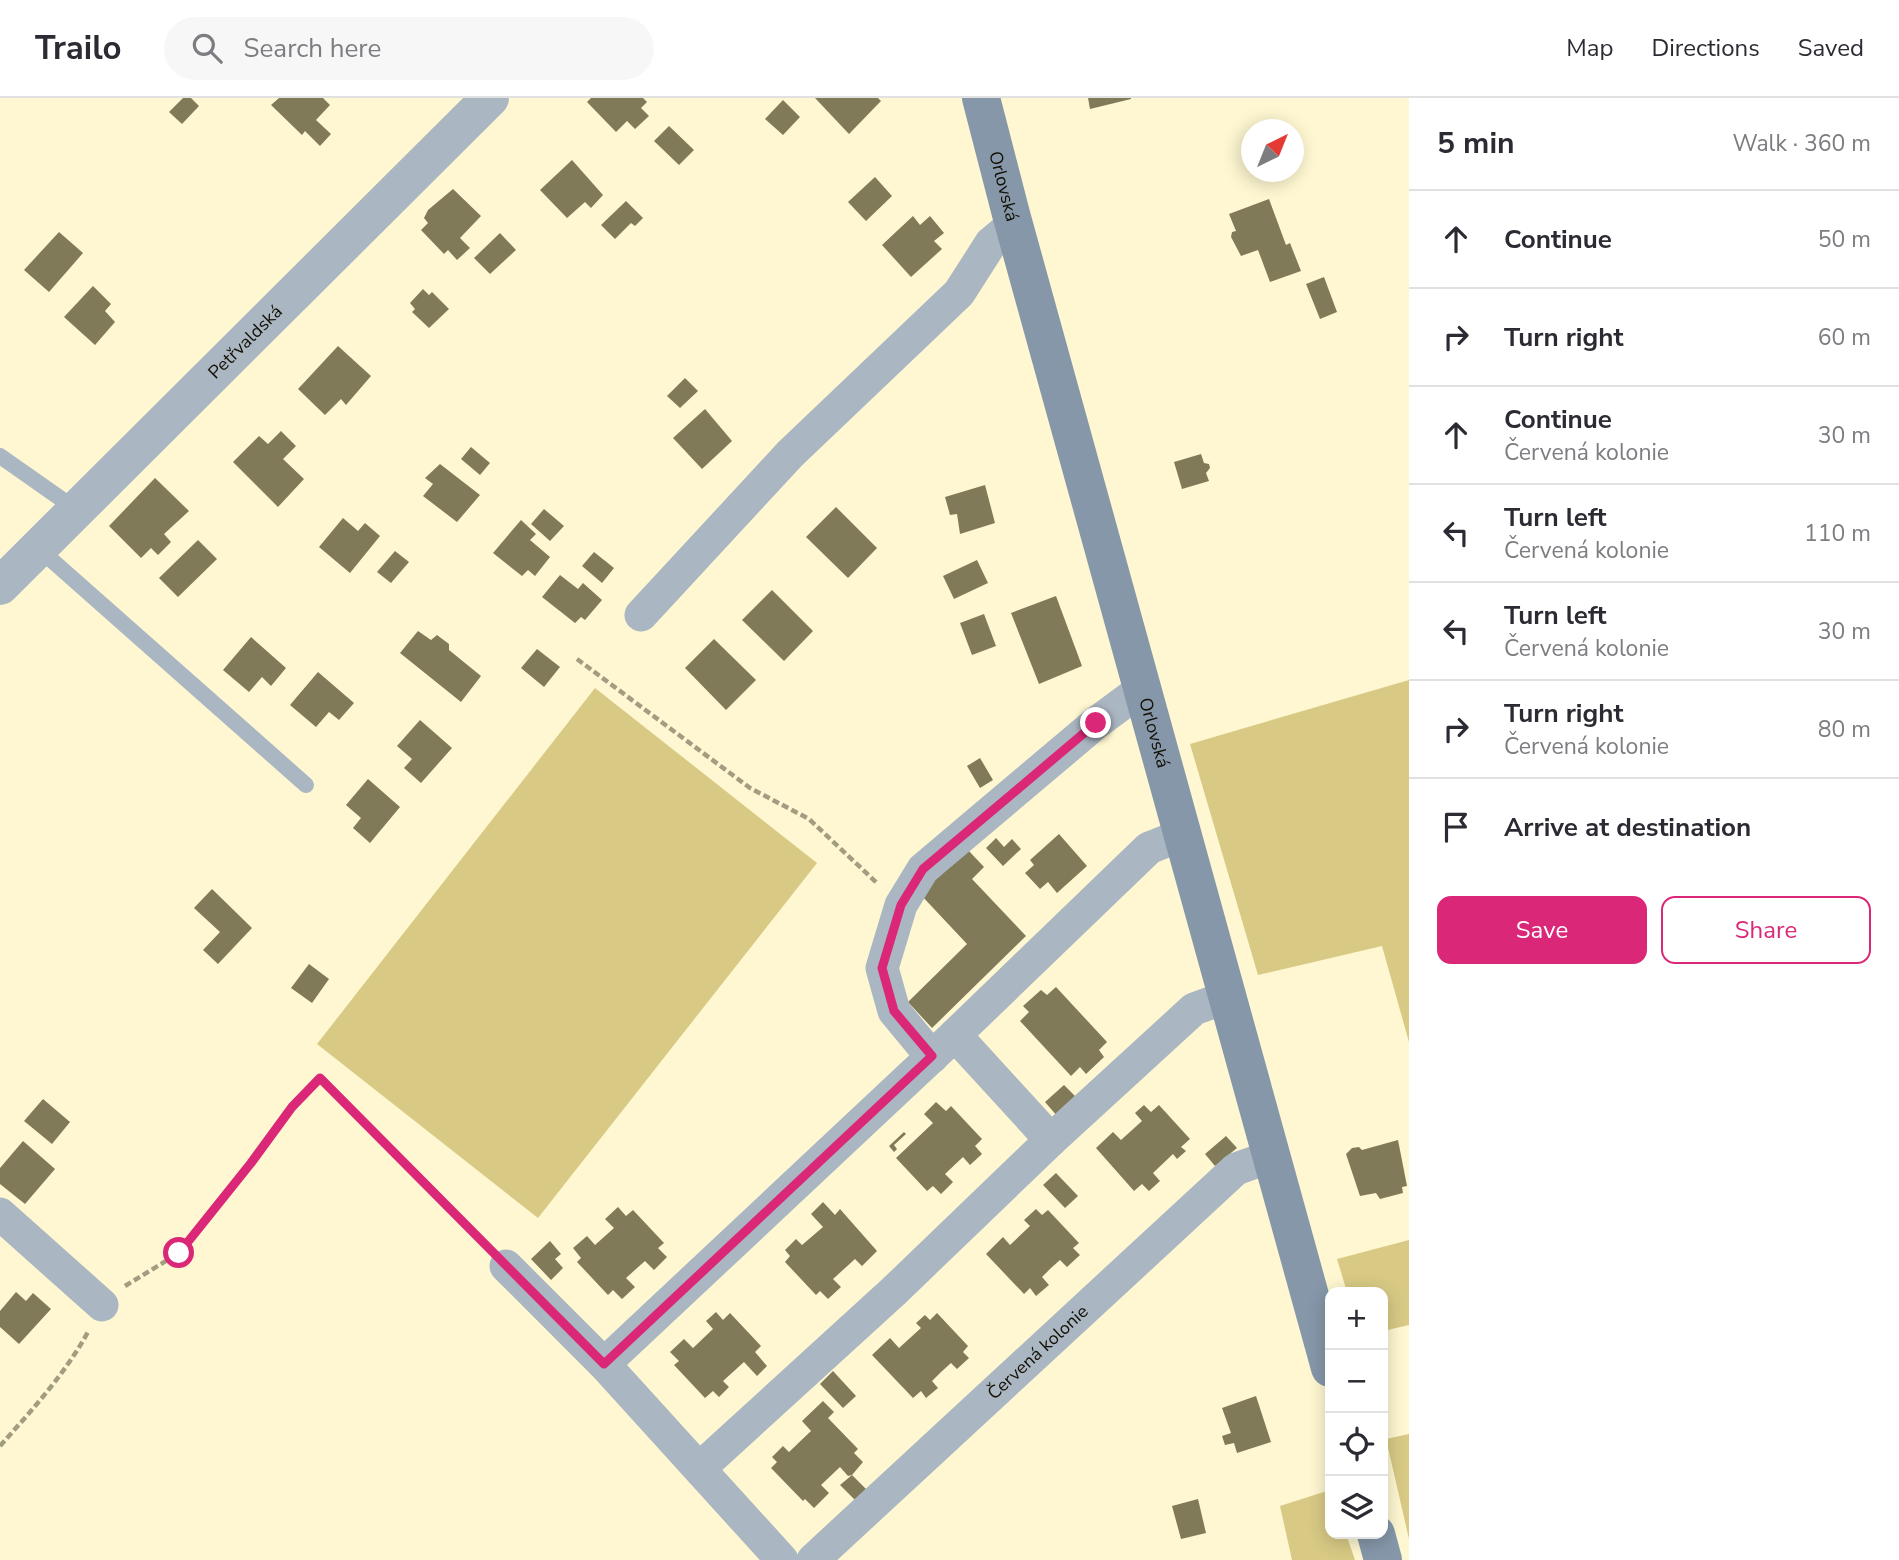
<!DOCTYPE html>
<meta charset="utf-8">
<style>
:root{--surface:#fff;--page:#f7f7f7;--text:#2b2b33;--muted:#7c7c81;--line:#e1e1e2;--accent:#db2777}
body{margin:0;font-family:"Nunito Sans",sans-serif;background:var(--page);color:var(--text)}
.controls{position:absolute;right:21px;bottom:21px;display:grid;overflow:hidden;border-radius:14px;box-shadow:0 4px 18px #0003}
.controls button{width:63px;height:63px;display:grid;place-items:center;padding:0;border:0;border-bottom:2px solid var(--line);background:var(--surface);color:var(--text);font:35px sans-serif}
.compass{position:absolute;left:1241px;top:21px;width:63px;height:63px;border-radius:50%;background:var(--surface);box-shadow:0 4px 18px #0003;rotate:43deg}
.stop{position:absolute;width:21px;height:21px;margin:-16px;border:5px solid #db2777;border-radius:50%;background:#fff}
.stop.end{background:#db2777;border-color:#fff;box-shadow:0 2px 7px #0008}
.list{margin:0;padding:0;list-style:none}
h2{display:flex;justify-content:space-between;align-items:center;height:91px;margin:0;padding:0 28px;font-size:30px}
h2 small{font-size:23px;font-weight:400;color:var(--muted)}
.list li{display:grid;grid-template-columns:46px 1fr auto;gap:21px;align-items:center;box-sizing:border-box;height:98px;padding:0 28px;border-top:2px solid var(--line)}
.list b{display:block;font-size:26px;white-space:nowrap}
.list p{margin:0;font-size:23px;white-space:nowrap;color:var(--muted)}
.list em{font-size:23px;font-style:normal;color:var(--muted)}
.actions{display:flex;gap:14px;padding:21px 28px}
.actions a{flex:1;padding:16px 0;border:2px solid var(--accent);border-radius:14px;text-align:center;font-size:24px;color:var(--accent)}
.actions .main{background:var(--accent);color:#fff}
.icon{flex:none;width:38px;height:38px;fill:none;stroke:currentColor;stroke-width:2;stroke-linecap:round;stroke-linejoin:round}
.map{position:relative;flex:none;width:1409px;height:1462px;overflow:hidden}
header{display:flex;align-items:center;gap:42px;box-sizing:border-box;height:98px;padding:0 35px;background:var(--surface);border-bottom:2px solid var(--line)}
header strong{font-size:33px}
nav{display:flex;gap:38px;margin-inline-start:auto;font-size:24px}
.search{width:490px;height:63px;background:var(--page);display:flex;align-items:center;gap:18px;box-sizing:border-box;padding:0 24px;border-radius:38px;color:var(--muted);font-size:26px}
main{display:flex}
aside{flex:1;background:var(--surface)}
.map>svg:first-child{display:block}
.green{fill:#d8ca85}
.building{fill:#817a58}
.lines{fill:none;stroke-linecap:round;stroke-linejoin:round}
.path{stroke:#a29c81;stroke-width:4.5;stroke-dasharray:7 3.5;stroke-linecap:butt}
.service{stroke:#aab6c2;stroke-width:16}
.minor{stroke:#aab6c2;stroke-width:33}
.tertiary{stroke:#aab6c2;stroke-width:38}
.secondary{stroke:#8597a9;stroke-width:38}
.route{stroke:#db2777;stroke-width:9}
.labels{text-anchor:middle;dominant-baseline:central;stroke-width:6;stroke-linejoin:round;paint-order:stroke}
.street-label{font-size:18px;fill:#120f04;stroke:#fff}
</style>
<header>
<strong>Trailo</strong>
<div class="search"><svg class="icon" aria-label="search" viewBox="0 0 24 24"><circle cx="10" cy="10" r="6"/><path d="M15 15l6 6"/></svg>Search here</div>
<nav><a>Map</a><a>Directions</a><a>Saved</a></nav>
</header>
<main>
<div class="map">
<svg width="1409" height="1462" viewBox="0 0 1409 1462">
<rect width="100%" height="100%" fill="#fef7d1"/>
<g class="green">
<polygon points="1409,582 1409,944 1382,848 1258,877 1190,646"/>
<polygon points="595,590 817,765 538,1120 317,946"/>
<polygon points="1409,1142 1409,1227 1383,1233 1383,1194 1347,1194 1337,1161"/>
<polygon points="1409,1336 1409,1441 1386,1341"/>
<polygon points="1330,1392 1330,1436 1346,1436 1355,1462 1292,1462 1280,1408"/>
</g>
<g class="building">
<polygon points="183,0 191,0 199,8 182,26 169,14"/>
<polygon points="279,0 323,0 330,7 316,22 331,36 320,48 305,33 302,37 271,7"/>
<polygon points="591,0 643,0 647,4 641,10 649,18 635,31 627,23 616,34 587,4"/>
<polygon points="815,0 878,0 881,3 849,36"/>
<polygon points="1088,0 1131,0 1131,1 1090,11"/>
<polygon points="783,2 800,19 783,37 765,21"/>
<polygon points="669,28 694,52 679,67 654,43"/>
<polygon points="572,62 603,97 591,110 585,104 567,120 540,92"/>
<polygon points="875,79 892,98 866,123 848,104"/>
<polygon points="453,91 481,118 460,140 470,150 457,162 448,152 444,156 421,132 428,125 424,120 428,112"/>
<polygon points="1269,101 1286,147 1290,145 1301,173 1270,184 1258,152 1241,158 1231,139 1232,134 1236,133 1229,116"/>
<polygon points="626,103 643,120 635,128 631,125 615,141 601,127"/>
<polygon points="913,118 920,127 930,118 944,135 934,143 942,151 911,179 882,147"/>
<polygon points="59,134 83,155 49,194 24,172"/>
<polygon points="500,135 516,152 490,176 474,160"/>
<polygon points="1324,179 1337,214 1320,221 1306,186"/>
<polygon points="93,188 111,206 105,213 115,224 95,247 64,219"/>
<polygon points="423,191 429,197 432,194 449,211 429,230 412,214 415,211 410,205"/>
<polygon points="338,248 371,278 346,307 341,301 325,317 298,291"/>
<polygon points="685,280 698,293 680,310 667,298"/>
<polygon points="705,311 732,343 702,371 673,340"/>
<polygon points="281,333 296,348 283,361 304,381 278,409 233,364 259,338 268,346"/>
<polygon points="471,349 490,365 480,377 461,361"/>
<polygon points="1201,356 1204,365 1209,366 1210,370 1206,375 1209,383 1182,391 1174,364"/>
<polygon points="440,366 480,397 457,424 423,398 433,386 425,380"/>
<polygon points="155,380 189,413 164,436 171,444 158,457 151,450 141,460 109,428"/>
<polygon points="985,387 995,425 960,436 957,416 950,417 945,399"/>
<polygon points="836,409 877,450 848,480 806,439"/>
<polygon points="544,411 564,428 550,443 531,426"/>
<polygon points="343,420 358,433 365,425 380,438 350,475 319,449"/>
<polygon points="521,422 536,436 530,442 550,459 535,478 528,472 522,478 493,455"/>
<polygon points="198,442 217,461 178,499 159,480"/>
<polygon points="395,453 409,464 391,485 377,474"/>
<polygon points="594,454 614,470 602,485 582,468"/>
<polygon points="977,462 988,485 954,501 943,478"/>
<polygon points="560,477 578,491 583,485 602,502 585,522 581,519 575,525 542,499"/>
<polygon points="772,492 813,533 784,563 742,522"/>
<polygon points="1056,498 1082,568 1039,586 1011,515"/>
<polygon points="984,516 996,548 972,557 960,525"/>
<polygon points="418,533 431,542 437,537 449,546 449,552 481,578 461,604 400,555"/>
<polygon points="251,539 286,570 271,588 262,579 249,594 223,572"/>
<polygon points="714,541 756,582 726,612 685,570"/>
<polygon points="537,551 560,569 544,589 521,570"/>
<polygon points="318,574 354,605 339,622 329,614 316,629 290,607"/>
<polygon points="420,622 452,650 421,685 404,670 412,661 397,648"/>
<polygon points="980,660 993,682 980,690 967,668"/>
<polygon points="368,681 400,709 370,745 353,730 361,720 346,707"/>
<polygon points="1059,736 1087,768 1057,795 1048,784 1040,791 1025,775 1034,767 1030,762"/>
<polygon points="996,740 1004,749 1012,741 1021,751 1003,768 986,750"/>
<polygon points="968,752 984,769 972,781 1026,838 932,930 908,904 967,846 920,796"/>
<polygon points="212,791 252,830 218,866 203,852 220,834 194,810"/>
<polygon points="309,866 329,881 312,905 291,890"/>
<polygon points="1056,889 1107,944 1099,952 1104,959 1086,976 1080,969 1071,978 1020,923 1029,914 1023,908 1041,892 1047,897"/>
<polygon points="1064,987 1078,1001 1058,1019 1045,1004"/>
<polygon points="43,1001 70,1024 52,1046 24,1023"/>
<polygon points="936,1004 946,1013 951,1008 982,1041 975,1048 982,1056 970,1067 963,1059 945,1076 953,1084 941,1096 933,1088 927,1093 896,1060 933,1025 924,1016"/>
<polygon points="1144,1007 1151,1014 1159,1007 1190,1041 1181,1049 1186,1053 1177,1061 1173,1056 1153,1075 1160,1083 1149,1093 1142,1086 1134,1093 1096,1050 1113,1034 1121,1042 1142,1023 1135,1015"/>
<polygon points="904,1034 906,1036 894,1047 897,1051 894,1054 889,1048"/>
<polygon points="1226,1038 1237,1050 1215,1068 1205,1056"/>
<polygon points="1398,1042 1407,1088 1402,1089 1403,1095 1380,1101 1376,1095 1360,1098 1346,1056 1352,1050 1359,1049 1362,1052"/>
<polygon points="23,1043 55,1071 25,1106 0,1086 0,1070"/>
<polygon points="1056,1075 1078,1098 1065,1110 1043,1087"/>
<polygon points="823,1104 835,1117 840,1111 877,1153 862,1168 855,1161 833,1181 841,1189 828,1201 820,1193 816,1197 785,1164 790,1158 785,1152 796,1141 802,1147 823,1129 811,1116"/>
<polygon points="618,1109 626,1118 633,1112 664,1145 658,1150 667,1159 654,1172 645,1163 636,1171 626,1180 635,1189 622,1201 613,1192 608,1197 577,1164 581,1160 573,1150 587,1138 595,1147 614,1130 605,1121"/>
<polygon points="1036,1111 1042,1117 1048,1112 1079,1145 1073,1150 1080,1157 1067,1169 1060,1162 1051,1170 1042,1179 1049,1187 1036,1198 1030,1190 1024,1196 986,1156 1003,1139 1010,1147 1030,1128 1024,1122"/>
<polygon points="550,1143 561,1156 555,1161 563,1170 551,1182 531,1161"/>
<polygon points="16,1194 26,1203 33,1195 51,1211 19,1246 0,1229 0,1213"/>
<polygon points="716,1214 723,1222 730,1215 761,1248 755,1254 767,1268 757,1278 744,1264 723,1283 729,1289 719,1299 713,1293 705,1300 674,1267 679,1263 670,1254 684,1241 693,1250 713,1231 706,1223"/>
<polygon points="937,1215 968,1248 963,1254 969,1260 957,1271 951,1265 941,1274 932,1283 938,1290 926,1300 921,1293 913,1300 872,1257 890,1240 899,1250 921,1230 916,1225 925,1217 930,1222"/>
<polygon points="833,1273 856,1298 843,1310 820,1286"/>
<polygon points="1256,1298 1271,1344 1237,1355 1234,1345 1225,1347 1222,1338 1231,1335 1222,1310"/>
<polygon points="823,1303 834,1314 828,1320 858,1351 854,1355 863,1364 852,1377 868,1393 857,1404 840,1387 852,1377 848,1378 840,1369 821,1387 829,1395 814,1410 805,1401 803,1403 771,1370 777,1364 772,1359 783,1348 789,1354 811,1333 802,1323"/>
<polygon points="1198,1401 1206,1435 1181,1441 1172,1408"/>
</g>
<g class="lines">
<g class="path">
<polyline points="577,561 750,690 809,721 878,786"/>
<polyline points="125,1188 179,1155 251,1065 292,1009 320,980 486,1147"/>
<path d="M0,1348c32,-36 66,-73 89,-116"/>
</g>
<g class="service">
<polyline points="0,358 77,412"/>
<polyline points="38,450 306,687"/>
</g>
<g class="minor">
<polyline points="641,517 790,356 959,195 991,145 1014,126"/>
<polyline points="955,937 1051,1042"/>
<polyline points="932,959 894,913 882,870 901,807 923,771 1096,625 1142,591"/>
<polyline points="0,1116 102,1207"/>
<polyline points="506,1168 604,1266 782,1462"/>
<polyline points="604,1266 955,937 1149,750 1182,737"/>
<polyline points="700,1370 894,1193 1051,1042 1194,911 1227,899"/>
<path id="s1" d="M813,1462l423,-391 36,-13"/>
</g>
<path class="tertiary" id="s2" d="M0,488l490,-488"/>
<g class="secondary">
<path id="s3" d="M981,0l30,116 319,1154"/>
<polyline points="1376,1436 1383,1462"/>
</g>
</g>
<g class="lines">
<polyline class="route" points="179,1155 251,1065 292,1009 320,980 604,1266 932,958 894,913 882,870 901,807 923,771 1096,625"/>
</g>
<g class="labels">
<g class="street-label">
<text stroke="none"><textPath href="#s3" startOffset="91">Orlovská</textPath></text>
<text stroke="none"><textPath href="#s2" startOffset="346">Petřvaldská</textPath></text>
<text stroke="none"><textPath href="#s3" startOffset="658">Orlovská</textPath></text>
<text stroke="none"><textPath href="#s1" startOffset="306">Červená kolonie</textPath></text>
</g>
</g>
</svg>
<div class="controls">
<button>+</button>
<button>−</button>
<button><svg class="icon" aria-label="locate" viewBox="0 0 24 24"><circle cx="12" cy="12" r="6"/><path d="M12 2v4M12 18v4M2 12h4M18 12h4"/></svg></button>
<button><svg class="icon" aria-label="layers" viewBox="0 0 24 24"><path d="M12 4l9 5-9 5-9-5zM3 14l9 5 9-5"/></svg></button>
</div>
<svg class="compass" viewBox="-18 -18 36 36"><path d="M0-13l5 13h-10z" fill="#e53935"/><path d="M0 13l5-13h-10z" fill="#7c7c81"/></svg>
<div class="stop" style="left:179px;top:1155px"></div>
<div class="stop end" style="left:1096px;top:625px"></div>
</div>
<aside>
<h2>5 min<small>Walk · 360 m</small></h2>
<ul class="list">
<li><svg class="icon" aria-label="ahead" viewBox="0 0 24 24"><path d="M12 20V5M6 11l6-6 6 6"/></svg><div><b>Continue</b></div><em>50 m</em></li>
<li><svg class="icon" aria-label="right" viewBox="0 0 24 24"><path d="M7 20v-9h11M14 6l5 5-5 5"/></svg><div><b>Turn right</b></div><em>60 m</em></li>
<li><svg class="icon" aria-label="ahead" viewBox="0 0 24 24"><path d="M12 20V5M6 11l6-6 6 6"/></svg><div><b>Continue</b><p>Červená kolonie</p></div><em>30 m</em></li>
<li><svg class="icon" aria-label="left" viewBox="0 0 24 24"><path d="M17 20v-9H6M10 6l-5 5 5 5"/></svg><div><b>Turn left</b><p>Červená kolonie</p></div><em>110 m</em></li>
<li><svg class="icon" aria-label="left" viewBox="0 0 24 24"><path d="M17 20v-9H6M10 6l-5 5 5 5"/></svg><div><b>Turn left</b><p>Červená kolonie</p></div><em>30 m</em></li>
<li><svg class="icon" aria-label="right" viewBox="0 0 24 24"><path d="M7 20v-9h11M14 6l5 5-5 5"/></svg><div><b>Turn right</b><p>Červená kolonie</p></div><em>80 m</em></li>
<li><svg class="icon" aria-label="arrive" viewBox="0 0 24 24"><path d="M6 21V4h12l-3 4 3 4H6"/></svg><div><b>Arrive at destination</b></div></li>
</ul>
<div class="actions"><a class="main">Save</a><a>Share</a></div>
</aside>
</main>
